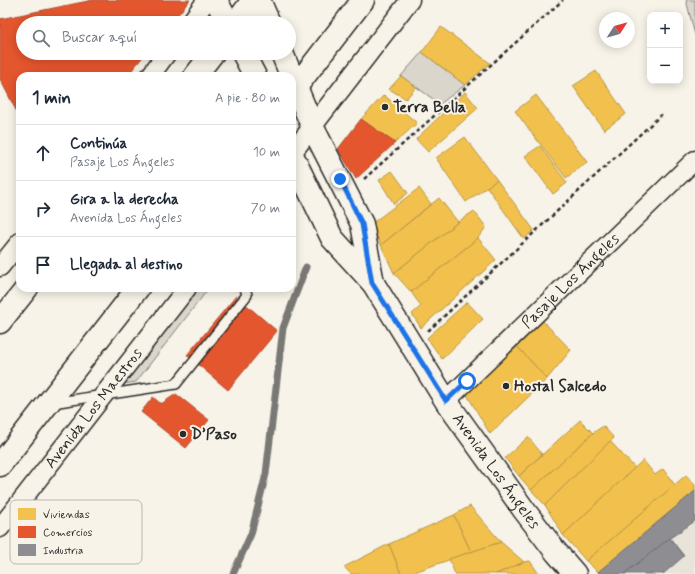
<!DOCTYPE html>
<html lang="es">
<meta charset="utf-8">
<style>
:root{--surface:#fff;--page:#f6f6f7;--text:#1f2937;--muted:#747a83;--line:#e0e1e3}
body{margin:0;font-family:Mynerve,sans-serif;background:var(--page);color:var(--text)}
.controls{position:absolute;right:12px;top:12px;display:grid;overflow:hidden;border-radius:8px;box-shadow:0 2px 10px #0003}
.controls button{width:36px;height:36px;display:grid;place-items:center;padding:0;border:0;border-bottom:1px solid var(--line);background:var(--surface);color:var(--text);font:20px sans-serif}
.compass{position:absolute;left:599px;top:12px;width:36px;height:36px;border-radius:50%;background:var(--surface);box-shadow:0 2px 10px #0003;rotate:54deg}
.stop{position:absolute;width:12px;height:12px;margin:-9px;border:3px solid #1a73e8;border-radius:50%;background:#fff}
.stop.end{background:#1a73e8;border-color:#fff;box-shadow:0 1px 4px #0008}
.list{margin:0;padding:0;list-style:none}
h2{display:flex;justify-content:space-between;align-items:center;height:52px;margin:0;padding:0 16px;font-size:17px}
h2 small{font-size:13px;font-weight:400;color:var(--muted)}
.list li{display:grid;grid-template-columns:26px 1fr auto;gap:12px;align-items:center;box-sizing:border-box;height:56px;padding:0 16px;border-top:1px solid var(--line)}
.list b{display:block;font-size:15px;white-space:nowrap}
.list p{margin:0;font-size:13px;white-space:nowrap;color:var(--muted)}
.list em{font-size:13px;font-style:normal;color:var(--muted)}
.icon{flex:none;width:22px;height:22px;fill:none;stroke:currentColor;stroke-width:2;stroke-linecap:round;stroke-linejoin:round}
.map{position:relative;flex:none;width:695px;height:574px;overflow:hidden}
.search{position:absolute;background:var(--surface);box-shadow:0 2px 10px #0003;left:16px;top:16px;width:280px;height:44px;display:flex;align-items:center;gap:10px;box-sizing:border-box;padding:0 14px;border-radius:22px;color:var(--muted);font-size:15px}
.panel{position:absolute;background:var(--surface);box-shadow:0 2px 10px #0003;left:16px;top:72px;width:280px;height:220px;border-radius:12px}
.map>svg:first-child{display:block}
.built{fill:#e8e4da}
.green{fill:#dad6cc;stroke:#82807c}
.homes{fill:#f2c14e;stroke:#b69444}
.shops{fill:#e4572e;stroke:#ac4a2d}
.industry{fill:#8d8d92;stroke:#707073}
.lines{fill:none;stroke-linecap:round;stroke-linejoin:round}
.stream{stroke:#7a7874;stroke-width:7}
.lane-casing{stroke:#2b2b2b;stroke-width:12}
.street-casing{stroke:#2b2b2b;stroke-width:21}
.secondary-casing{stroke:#2b2b2b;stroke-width:25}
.highway-casing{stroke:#2b2b2b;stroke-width:25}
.path{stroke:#2b2b2b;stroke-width:2.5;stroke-dasharray:4 3;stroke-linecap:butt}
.lane{stroke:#f7f3e8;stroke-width:9}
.street{stroke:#f7f3e8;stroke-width:18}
.secondary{stroke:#f7f3e8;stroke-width:22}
.highway{stroke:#f7f3e8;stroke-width:22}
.route{stroke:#1a73e8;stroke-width:5}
.poi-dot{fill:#2b2b2b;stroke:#f7f3e8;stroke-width:1.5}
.labels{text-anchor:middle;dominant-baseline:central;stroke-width:4;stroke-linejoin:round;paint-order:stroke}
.poi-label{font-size:16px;font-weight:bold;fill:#2b2b2b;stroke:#f7f3e8;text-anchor:start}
.street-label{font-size:16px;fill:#2b2b2b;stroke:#f7f3e8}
.key{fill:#f7f3e8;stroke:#bab7af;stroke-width:1}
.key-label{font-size:11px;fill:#2b2b2b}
</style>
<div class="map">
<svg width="695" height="574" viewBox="0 0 695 574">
<rect width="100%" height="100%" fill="#f7f3e8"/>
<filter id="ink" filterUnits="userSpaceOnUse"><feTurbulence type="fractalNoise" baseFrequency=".025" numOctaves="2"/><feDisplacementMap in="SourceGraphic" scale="8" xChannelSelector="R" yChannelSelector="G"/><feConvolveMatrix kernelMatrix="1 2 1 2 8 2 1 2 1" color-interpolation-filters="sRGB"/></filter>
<g filter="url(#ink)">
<polygon class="built" points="695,521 695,574 663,574 684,556 670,538"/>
<g class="green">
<polygon points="686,0 695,0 695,35"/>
<polygon points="422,52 465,85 440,104 401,76"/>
<polygon points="197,288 209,288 136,382 122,384"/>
</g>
<g class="homes">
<polygon points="441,27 490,63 465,85 422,52"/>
<polygon points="596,71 626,114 604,130 573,86"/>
<polygon points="401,76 416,87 406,99 389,89"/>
<polygon points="465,92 478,108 428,152 416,139"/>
<polygon points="384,95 417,123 395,143 361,119"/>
<polygon points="536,95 587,162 566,178 515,111"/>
<polygon points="465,137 497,180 466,202 436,158"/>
<polygon points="540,146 567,183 553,194 525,156"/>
<polygon points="392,171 408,193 394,204 379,180"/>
<polygon points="497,180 534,230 524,239 487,187"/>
<polygon points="419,188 431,204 381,245 371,224"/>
<polygon points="439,198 458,222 394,273 381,245"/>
<polygon points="474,211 486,227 478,238 411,292 394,273 458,222"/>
<polygon points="478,238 496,260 421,328 412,314 421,306 411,292"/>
<polygon points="467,302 483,319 442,359 427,338"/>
<polygon points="539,317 571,350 547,379 515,344"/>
<polygon points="515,344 547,379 490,434 466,393"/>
<polygon points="580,420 593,433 531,490 519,476"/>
<polygon points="603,426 614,438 545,505 531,490 593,433"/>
<polygon points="528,437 542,454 519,476 505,458"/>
<polygon points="610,441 635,468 563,535 545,505"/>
<polygon points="643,460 655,475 663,469 675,485 586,561 563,535"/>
<polygon points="686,475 695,485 695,491 598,572 586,561"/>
<polygon points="470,506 501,542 471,552 454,515"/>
<polygon points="454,515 471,552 409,574 401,574 389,544"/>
<polygon points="501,542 524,562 496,574 455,574 449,559"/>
<polygon points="389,544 401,574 351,574 344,567"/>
<polygon points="530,561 539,574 496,574 524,562"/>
</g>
<g class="shops">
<polygon points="93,0 190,0 171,23 23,23 23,53 146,53 127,76 20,76 20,118 0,79 0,19"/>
<polygon points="361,119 395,143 356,179 338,149"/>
<polygon points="236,296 277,331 228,390 187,355"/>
<polygon points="176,394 209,420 186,448 141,412 153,397 161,404"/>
</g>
<g class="industry">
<polygon points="695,491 695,521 670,538 624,574 600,574 598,572"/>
<polygon points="670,538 684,556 663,574 624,574"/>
</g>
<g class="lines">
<polyline class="stream" points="233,574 251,534 266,474 283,328 306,267"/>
<g class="lane-casing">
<polyline id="lane" points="52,403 176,384 247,295 245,288"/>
</g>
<g class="street-casing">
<g id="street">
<polyline points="190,23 207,0"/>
<polyline points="150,76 167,53"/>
<polyline points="292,153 410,0"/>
<polyline points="0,267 20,242"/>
<path id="s1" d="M446,401l249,-241"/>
<path id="s2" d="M0,528l187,-240"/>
</g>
</g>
<g class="secondary-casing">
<g id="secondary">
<polyline points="216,0 228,23"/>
<polyline points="259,0 269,23"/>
<polyline points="243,53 255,76"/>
<polyline points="282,53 313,128 362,224 373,283"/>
<path id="s3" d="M292,155l40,83 41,45 73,118 78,109 32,42 19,22"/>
</g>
</g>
<g class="highway-casing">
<g id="highway">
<polyline points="236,23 253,0"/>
<polyline points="195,76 213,53"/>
<polyline points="292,92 363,0"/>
<polyline points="0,322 27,288"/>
<polyline points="0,465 138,288"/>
</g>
</g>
<g class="path">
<polyline points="364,179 563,0"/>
<polyline points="428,331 662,114"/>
</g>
<use href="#lane" class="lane"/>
<use href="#street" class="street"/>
<use href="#secondary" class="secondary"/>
<use href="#highway" class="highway"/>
</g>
</g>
<g class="lines" filter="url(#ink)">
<polyline class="route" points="340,179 362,224 372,283 446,401 467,381"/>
</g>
<g class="poi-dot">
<circle cx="385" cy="107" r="4"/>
<circle cx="506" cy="386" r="4"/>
<circle cx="183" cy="434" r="4"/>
</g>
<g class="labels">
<g class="poi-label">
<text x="393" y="107">Terra Bella</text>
<text x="514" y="386">Hostal Salcedo</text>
<text x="191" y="434">D’Paso</text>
</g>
<g class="street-label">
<text stroke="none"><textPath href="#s1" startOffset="173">Pasaje Los Ángeles</textPath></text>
<text stroke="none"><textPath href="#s2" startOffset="152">Avenida Los Maestros</textPath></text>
<text stroke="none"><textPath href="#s3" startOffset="378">Avenida Los Ángeles</textPath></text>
</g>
</g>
<rect x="10" y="500" width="132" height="64" rx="6" class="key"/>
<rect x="18" y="508" width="18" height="12" fill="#f2c14e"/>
<rect x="18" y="526" width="18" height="12" fill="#e4572e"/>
<rect x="18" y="544" width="18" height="12" fill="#8d8d92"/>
<g class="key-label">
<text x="43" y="518">Viviendas</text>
<text x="43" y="536">Comercios</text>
<text x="43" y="554">Industria</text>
</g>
</svg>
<div class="controls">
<button>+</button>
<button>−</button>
</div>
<svg class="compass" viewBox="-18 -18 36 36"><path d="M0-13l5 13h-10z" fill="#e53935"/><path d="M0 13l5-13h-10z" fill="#747a83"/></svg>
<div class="stop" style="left:467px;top:381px"></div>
<div class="stop end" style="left:340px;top:179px"></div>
<div class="search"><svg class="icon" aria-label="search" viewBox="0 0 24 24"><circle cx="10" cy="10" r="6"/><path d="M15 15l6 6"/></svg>Buscar aquí</div>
<section class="panel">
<h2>1 min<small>A pie · 80 m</small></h2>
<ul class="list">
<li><svg class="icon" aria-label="ahead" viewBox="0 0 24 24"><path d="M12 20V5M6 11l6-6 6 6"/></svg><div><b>Continúa</b><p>Pasaje Los Ángeles</p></div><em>10 m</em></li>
<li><svg class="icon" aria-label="right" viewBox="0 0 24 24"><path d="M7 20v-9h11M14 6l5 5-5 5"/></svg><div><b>Gira a la derecha</b><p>Avenida Los Ángeles</p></div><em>70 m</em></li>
<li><svg class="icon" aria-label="arrive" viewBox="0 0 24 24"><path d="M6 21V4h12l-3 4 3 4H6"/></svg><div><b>Llegada al destino</b></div></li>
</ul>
</section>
</div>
